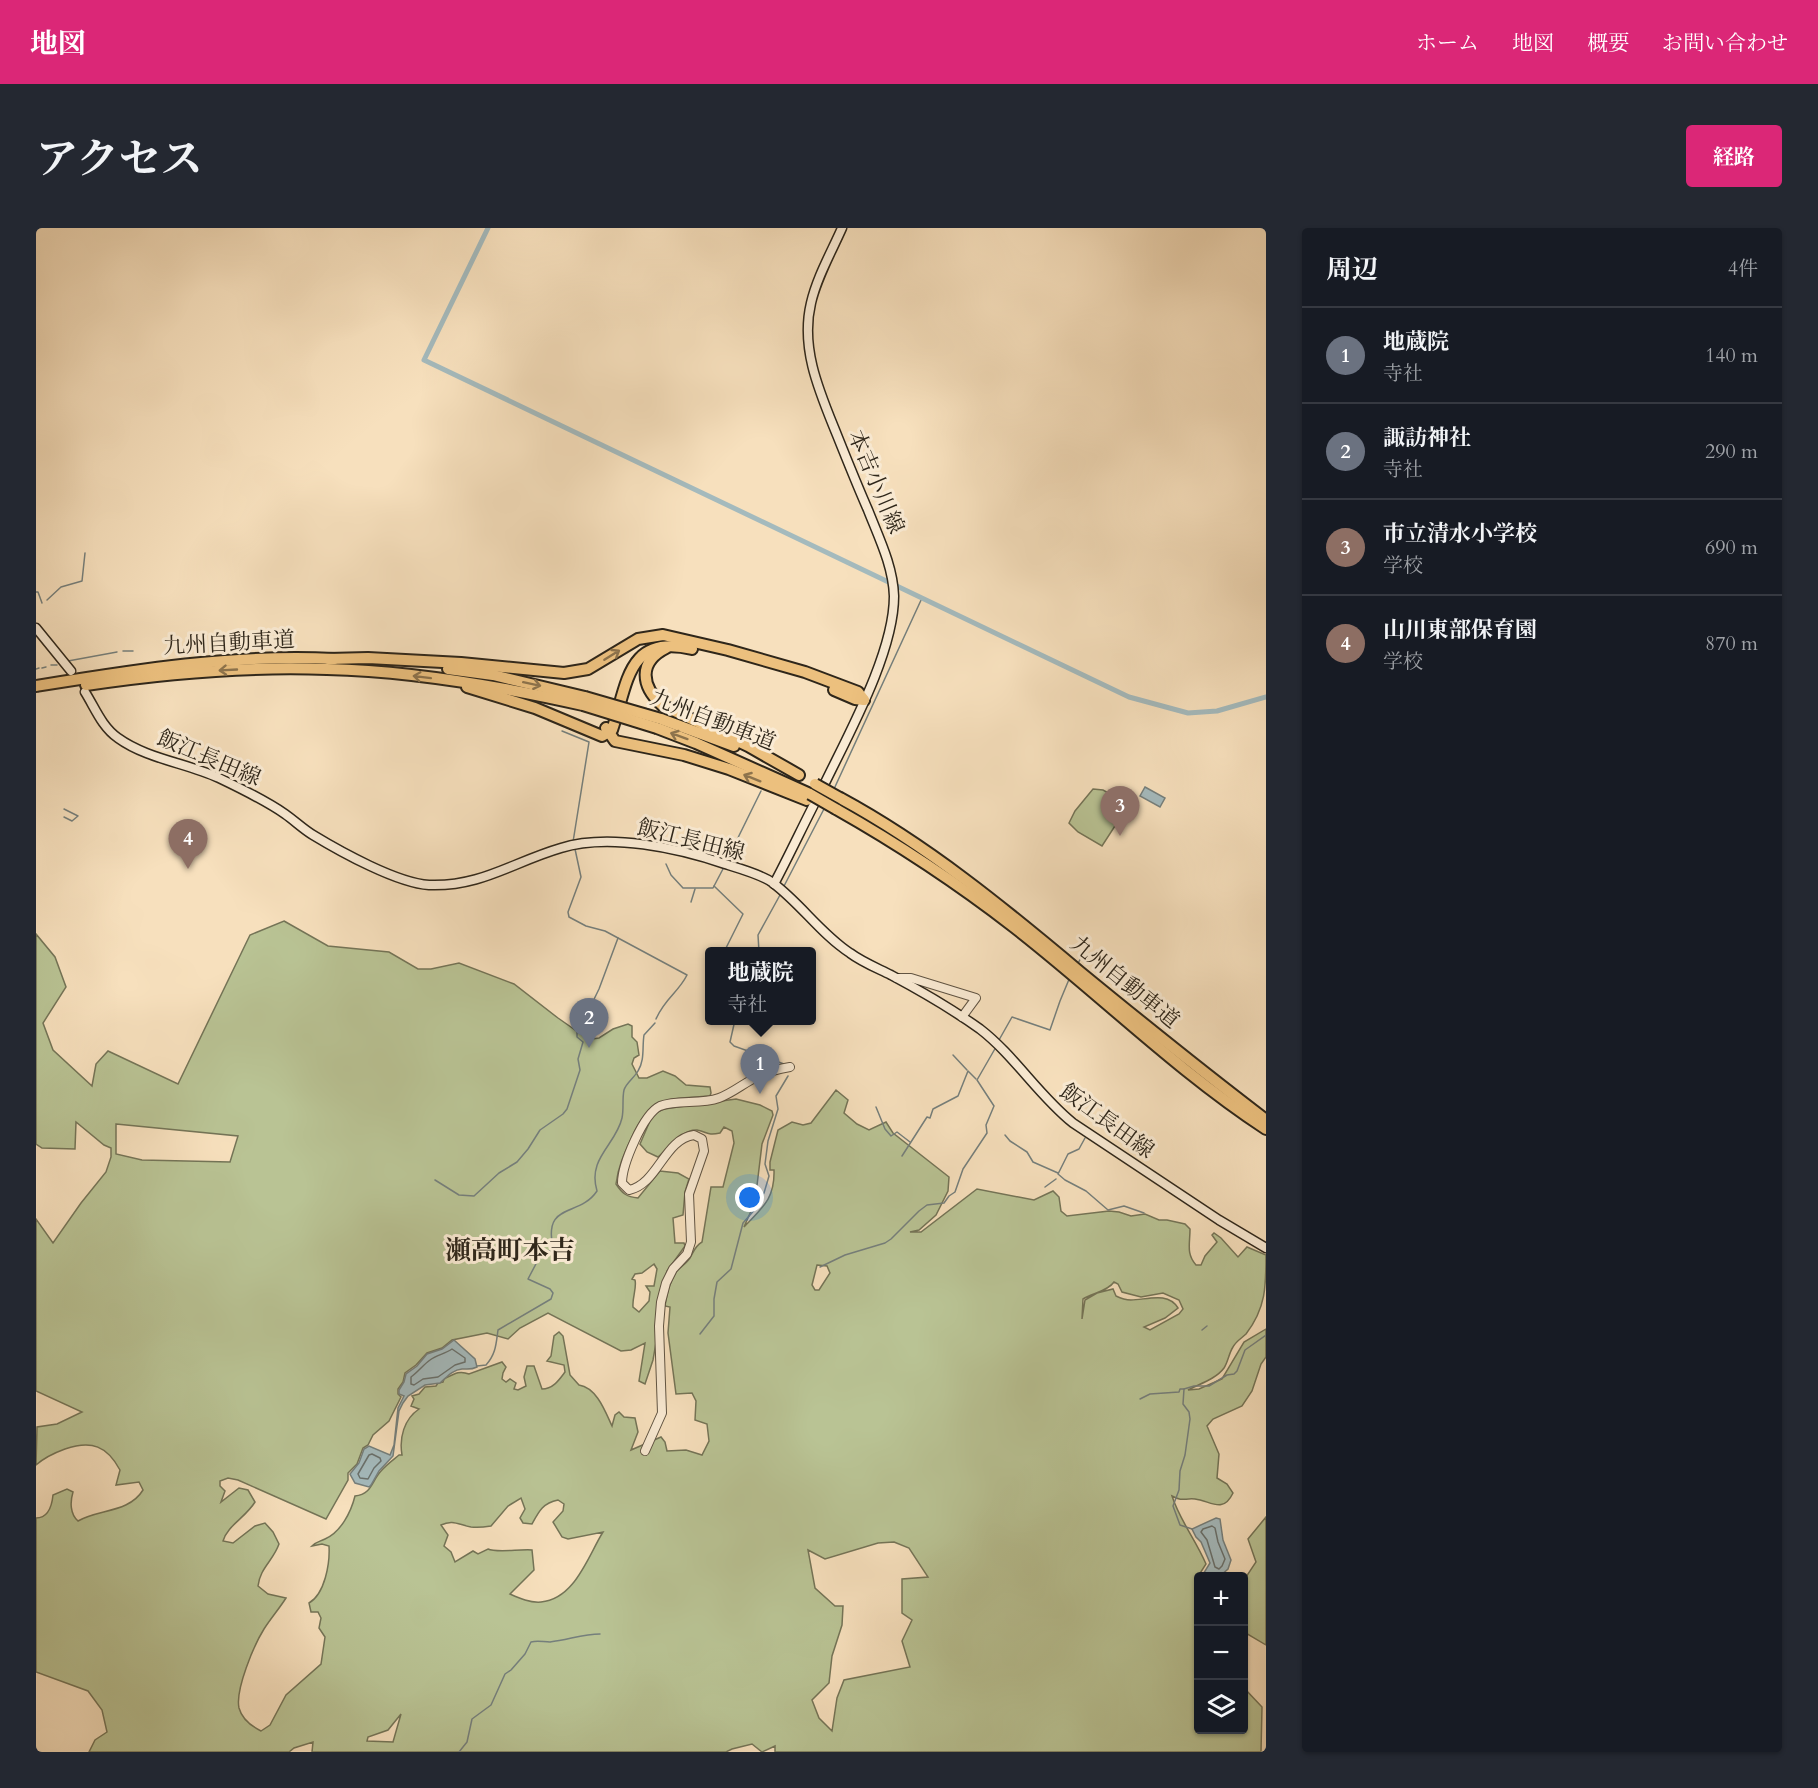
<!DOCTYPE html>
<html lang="ja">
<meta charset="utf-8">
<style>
:root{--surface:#171b24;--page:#242831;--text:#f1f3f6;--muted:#9ea1a6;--line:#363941;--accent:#db2777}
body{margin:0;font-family:Cardo,"Noto Serif JP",serif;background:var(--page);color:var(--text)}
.controls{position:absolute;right:18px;bottom:18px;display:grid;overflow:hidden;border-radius:6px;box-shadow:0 2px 4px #0004}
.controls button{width:54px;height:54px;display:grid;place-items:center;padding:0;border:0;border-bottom:2px solid var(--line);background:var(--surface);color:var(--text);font:30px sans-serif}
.you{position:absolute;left:714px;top:970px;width:21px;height:21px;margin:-15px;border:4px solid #fff;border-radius:50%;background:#1a73e8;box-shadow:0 0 0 9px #1a73e833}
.badge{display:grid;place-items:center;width:39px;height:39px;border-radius:50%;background:var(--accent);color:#fff;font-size:20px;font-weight:700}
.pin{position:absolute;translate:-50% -50px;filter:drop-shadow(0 2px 3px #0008)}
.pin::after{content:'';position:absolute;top:32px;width:21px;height:18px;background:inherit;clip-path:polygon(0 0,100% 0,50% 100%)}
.popup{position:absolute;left:669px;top:719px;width:111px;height:78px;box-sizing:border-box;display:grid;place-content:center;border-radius:6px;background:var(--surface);filter:drop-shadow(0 2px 4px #0005);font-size:20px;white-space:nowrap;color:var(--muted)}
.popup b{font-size:22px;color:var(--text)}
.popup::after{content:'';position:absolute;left:50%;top:100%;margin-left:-12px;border:12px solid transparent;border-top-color:var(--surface)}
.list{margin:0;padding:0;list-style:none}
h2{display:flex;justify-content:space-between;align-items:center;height:78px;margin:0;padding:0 24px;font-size:26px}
h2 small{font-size:20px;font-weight:400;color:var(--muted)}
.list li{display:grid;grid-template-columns:39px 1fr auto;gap:18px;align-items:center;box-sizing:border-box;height:96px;padding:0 24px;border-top:2px solid var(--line)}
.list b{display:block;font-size:22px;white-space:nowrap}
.list p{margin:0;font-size:20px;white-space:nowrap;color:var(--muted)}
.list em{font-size:20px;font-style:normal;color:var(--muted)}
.icon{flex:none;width:33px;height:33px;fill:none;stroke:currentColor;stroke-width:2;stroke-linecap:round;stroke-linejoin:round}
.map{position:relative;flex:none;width:1230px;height:1524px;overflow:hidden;border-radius:6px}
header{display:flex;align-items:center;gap:36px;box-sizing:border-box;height:84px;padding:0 30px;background:var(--accent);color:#fff}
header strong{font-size:28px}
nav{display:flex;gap:33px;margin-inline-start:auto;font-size:21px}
.intro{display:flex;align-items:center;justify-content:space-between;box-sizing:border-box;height:144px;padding:0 36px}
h1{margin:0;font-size:42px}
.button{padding:15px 27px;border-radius:6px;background:var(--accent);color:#fff;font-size:21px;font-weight:700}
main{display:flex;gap:36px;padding:0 36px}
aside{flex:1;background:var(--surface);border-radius:6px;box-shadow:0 2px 4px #0004}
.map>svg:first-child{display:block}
.green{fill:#b9c394;stroke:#747457;stroke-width:1.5;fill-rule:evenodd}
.water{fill:#a4babd;stroke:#757f7c;stroke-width:1.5}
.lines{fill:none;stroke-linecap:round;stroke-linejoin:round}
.shore{stroke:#69706c;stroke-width:1.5}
.stream{stroke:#757f7c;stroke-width:1.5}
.canal{stroke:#a4babd;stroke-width:5}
.tertiary-casing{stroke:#605443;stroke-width:10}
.secondary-casing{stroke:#2e261a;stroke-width:11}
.motorway-casing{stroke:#2e261a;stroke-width:14}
.tertiary{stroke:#faebd4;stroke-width:8}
.secondary{stroke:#faebd4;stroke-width:8}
.motorway{stroke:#ecc07e;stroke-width:10}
.motorway-bridge-casing{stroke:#2e261a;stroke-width:14;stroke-linecap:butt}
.motorway-bridge{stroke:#ecc07e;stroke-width:10}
.oneway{stroke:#8d734c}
.labels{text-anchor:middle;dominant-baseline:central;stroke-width:6;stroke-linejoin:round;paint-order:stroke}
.street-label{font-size:22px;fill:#2e261a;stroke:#faebd4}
.quarter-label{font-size:26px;font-weight:bold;fill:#2e261a;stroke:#faebd4}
</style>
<header>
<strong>地図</strong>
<nav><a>ホーム</a><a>地図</a><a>概要</a><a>お問い合わせ</a></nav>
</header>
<div class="intro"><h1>アクセス</h1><a class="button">経路</a></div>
<main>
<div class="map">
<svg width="1230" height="1524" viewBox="0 0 1230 1524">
<rect width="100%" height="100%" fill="#f7e0bd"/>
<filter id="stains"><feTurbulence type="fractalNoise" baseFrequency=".00333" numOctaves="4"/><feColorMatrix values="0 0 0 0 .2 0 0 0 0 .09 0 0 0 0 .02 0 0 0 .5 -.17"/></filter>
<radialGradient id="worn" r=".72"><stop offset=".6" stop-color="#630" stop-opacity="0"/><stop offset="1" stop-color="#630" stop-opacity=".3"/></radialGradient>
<g class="green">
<polygon points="1057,561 1067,562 1087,573 1088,584 1066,618 1042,604 1033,595 1039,583"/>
<path d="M248,693l44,25 61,6 29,17h13l28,-6 55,21 44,34 23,16 11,5 7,-1 14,-9 15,-5 4,2v11l5,5 2,13 -5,3 -2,6 7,14h8l16,-7 12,5 11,9 24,2 1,6 -1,3c-44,3 -60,0 -79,43 -7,15 -13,28 -15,45 6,9 10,13 22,14l22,-27 18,2 11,6 -4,13 -2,23 -10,3 2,25h9l1,3 -18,25 -10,39v27l-4,23 -8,24 -6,-3 6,-38 -14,7 -10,1 -73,-38 -28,15 -12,11 -21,-6 -35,7 -10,8 -15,5 -11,12 -11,8 -2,9 -5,7v5l3,3 -12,24 -16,14 -5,10 -5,3 -6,16 -9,9v7l-22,39 -88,-39 -10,-2 -8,3v5l5,5 -4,11 18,-14 9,2 7,12c-9,15 -28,24 -32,39l10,2 22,-17 10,-3 8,9 6,12c-6,17 -19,24 -21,42l10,8 18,4c-7,11 -15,20 -22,31 -10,16 -29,61 -25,79 3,11 12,18 22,23l9,-6 16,-30 35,-31 4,-27 -6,-9 2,-10 -3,-6h-7l-2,-9c16,-9 21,-40 20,-57l-7,-2 -10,2c5,-5 7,-4 13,-7 16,-7 26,-27 30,-43 17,-2 16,-14 26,-25 5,-6 12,-11 18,-16h3c-3,-17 2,-36 17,-46l-8,-3 3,-7 -2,-3 7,-2 6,-7 11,-1 2,-3 5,-1 1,-3c10,-5 15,-9 25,-5l33,-12 4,5 -3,6 -1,6 4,3 4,-3 6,4 -2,6 4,1 8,-4 -2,-9 3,-11h7l8,23c11,0 17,-9 23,-17l-1,-7 -17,-4 4,-5 3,-20 5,-4 4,4 7,39 9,10c18,3 26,26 33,41l3,-11 4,-3 5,5 11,1 3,14 -7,18 30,-13 4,5 2,9 19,-1 16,5 7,-14 -2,-17 -12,-4 1,-19 -4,-8 -16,1 -8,-61 2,-26 -5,-1c2,-12 4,-23 11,-34 4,-5 10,-8 14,-14 4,-7 5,-12 12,-16l9,-55h12l11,-44 -2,-12 -8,-4 -4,6c-13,3 -12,-1 -23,-3 -15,-1 -28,18 -39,27l-11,-5 -7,-8 13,-30 11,-5 72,-10 24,6 12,6 1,4 -11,29 -7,58 -11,25c18,-19 31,-28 30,-57h-4v-8l8,-32 14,-8 11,3 8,-2 25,-33 12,10 -4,13 13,11 12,6 17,-8 7,11 56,44 -1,14 -12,24 -17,15 -9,2h11l56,-43 57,11 19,-9 6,6 2,14 6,5 42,-5 10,1 12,4 14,-2 14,6h8l18,4 5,5c0,15 -4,25 6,36h5l4,-9 12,-14 -5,-7 2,-2 7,5 17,19 9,-10 19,8c0,31 0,53 -20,79 -4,4 -10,7 -13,13 -4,6 -5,15 -9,21 -8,11 -25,16 -36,22l11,-1 23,-10 22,-37 22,-13v28l-5,7 -9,27 -10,15 -29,13 -6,7 12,28 -2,24 10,6 6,9c-10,21 -22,8 -38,6 -11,-1 -12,3 -23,-3 8,25 24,44 34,68l-9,14 1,152h46v-42l18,19 -1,45h-486v-6l-13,6 -10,-8 -20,5 -6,3h-414l1,-10 -19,6 -5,4h-200l6,-12 12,-8 -5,-22 -14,-19 -52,-19v-154c13,0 16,-13 17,-23l14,-6 6,3c-3,10 -3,22 5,29 20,-12 51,-8 65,-31l-4,-8 -23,3 4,-15c-13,-24 -28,-30 -55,-21 -11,4 -20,8 -29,16l1,-38 20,-3 25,-12 -46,-21v-172l17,24 28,-40 25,-31 5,-15v-9l-7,-3 -28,-23 -1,27 -33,-1 -6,-4v-210l19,23 11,30 -23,36 10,27 39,36 4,-22 12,-13 70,33 72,-149zM80,896l122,12 -8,26 -88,-2 -26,-6zM618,1036l3,5 -3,17h-8l4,6 -1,9 -10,11 -6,-5c-1,-9 4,-19 2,-27l-3,-1 3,-5 7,-1zM781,1037l10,1 3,7 -11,17h-4l-3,-5zM1078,1054l4,2 4,8 19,5 22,-4 16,7 4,9 -4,5 -29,16 -6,-3 21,-9 13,-10c-10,-17 -32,-8 -47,-8 -5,0 -11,-2 -15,-4l-3,-7 -16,4 -12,7 -3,19 1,-20c10,-6 25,-8 31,-17zM485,1270l4,11 -5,9 3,5 9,1c7,-13 11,-21 26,-24l6,4 -1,7 -10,11 9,15 6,2 35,-7c-15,24 -28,67 -62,70 -11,1 -22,-4 -31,-8l24,-24 -2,-20c-12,-1 -36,3 -44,-1l-10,5 -5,-3 -18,11 -4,-10 -7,-6 4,-11 -7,-10c12,-6 18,0 30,2 7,1 14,0 20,-1l17,-20zM858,1314l15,6 19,29 -26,2v34l10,7 -10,21 8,26 -66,13 -7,18 -5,33 -13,-13 -7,-18 17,-17 3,-27 10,-31 1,-19h-8l-20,-18 -7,-38 17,9 53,-16zM365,1486l-8,28 -26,-1 1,-4 20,-7z"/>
<polygon points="1230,1289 1230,1417 1208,1404 1208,1352 1220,1334 1212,1311"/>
</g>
<g class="water">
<polygon points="1109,559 1129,570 1124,579 1104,568"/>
<path d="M418,1112l21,19 2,8c-6,3 -9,2 -15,2 -10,1 -15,8 -22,14l-15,2 -17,11 -5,7 -4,8 -6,45 -14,15 -8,14 -2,2 -14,-4 -5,-9 9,-11 5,-14 5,-3 21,9 4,-10 4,-37 6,-12 -5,-2v-4l5,-8 2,-8 11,-8 10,-12 15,-5z"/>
<polygon points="1180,1290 1184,1291 1187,1312 1195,1332 1192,1341 1184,1348 1166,1348 1174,1335 1165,1314 1160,1309 1156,1301"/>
</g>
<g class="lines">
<g class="shore">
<path d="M416,1121l13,9v4l-10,3 -17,12 -15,2 -9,6 -3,-1v-7c7,-5 12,-12 19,-17 6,-5 15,-6 22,-11z"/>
<polygon points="336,1226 344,1230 345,1233 338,1240 332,1251 324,1250 322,1246 333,1227"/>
<polygon points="1176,1298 1179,1300 1182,1314 1189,1331 1186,1338 1183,1341 1179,1339 1171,1312 1165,1304 1167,1301"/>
</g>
<g class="stream">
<polyline points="0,364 2,364 6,375"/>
<polyline points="11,372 25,359 46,353 49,325"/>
<polyline points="87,423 97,423"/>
<polyline points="32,433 81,424"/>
<polyline points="15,437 21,437"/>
<polyline points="6,440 10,439"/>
<polyline points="0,441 3,440"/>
<polyline points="526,503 553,514 537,614"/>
<polyline points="798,561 886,370"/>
<polyline points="28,589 36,593 42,588 28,581"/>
<path d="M539,621l6,28 -13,35 1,5 17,9 19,5 82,44c-9,18 -22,23 -31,44"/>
<polyline points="691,632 725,563"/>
<polyline points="630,636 635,647 647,660 677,660 688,639"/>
<polyline points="678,658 707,686 688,724"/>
<polyline points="747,660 789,579"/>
<polyline points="655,674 659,661"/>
<polyline points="723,724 722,707 744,667"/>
<polyline points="1041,737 1050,721"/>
<polyline points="699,792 694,814 698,818 748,836"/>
<polyline points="963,812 976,789 1014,802 1024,773 1034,749"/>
<polyline points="917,827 931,842"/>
<polyline points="840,879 849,901 855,908 861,904 874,914"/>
<polyline points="969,907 974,913 991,924 997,934 1022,945"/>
<polyline points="1049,910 1043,921 1032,926 1022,946 1029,952 1050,963 1072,982 1088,978 1108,985"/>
<polyline points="866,928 891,889 894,890 897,881 922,868 932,843 940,851"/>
<polyline points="399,952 423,967 438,968 463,945 481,934 492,921 504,902 527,886 531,881 544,842 542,831 547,814 541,809 541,800 546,796 563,761 582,710"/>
<polyline points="1009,959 1020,951"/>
<polyline points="784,1039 809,1027 849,1015 855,1011 883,983 891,977 908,975 913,968 919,964 927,941 951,905 950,897 958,878 941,852 960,819"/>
<polyline points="1166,1102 1171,1098"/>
<polyline points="664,1106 678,1088 678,1071 681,1054 695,1041 707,995 721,979 728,965 733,948 729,936 732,913 742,881 740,868 752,848"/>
<path d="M441,1138l9,-1c10,-11 10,-21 12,-35l53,-31 2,-6 -3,-4 -22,-10 10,-19 15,-12c-10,-47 26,-30 44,-57 -10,-33 19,-46 25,-73 2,-9 0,-19 2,-28 2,-7 10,-12 14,-19 7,-11 4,-24 6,-36l11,-12"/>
<polyline points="1104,1171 1114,1166 1143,1164 1144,1161 1148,1161"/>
<polyline points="1156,1301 1144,1297 1137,1278 1143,1262 1144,1243 1149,1227 1154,1191 1153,1184 1147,1176 1148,1161 1158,1158 1173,1158 1191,1147 1198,1146 1201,1143 1209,1122 1230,1107"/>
<path d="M423,1524l8,-10 5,-23 19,-14 14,-31 6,-4 14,-16 6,-12c7,-2 12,0 19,0 18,-2 33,-8 50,-8"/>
</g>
<polyline class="canal" points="452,0 388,132 1093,469 1152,485 1181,483 1230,469"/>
<g class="tertiary-casing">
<g id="tertiary">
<polyline points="861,750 875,750 940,770 926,789"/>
<path d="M609,1223l17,-38 -3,-87 2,-24 5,-19 7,-14 14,-15 4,-12 -2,-48 15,-43 -2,-12 -8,-4c-30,4 -36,49 -65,55l-7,-7c0,-18 21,-69 38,-77 18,-7 40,-1 59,-8 14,-5 26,-16 40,-22 10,-5 20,-7 31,-9"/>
</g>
</g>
<g class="secondary-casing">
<g id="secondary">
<polyline points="0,400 35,443"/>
<path d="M49,464c10,16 17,35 33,46 29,21 69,25 101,40 23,11 46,22 66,36 10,7 18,15 28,21 28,17 84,48 116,50 52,2 84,-23 132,-37 48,-15 117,0 164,16 13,4 38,11 48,19 28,21 48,51 77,70 12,9 27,15 41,22 30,16 61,34 89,54 35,27 58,66 93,94l146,97 47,28"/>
<path d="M738,656c17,-32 32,-65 49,-97 25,-52 71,-134 71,-191 -1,-30 -15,-58 -26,-86 -11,-25 -21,-50 -31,-75 -17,-42 -37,-86 -26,-132 6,-26 20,-50 31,-75"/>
</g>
</g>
<g class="motorway-casing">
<g id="motorway">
<path d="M630,420c-28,14 -25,38 -4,57l86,41 51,29"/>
<polyline points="292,431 332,430 425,435 528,445 552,441 602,411 627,407 692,422 769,444 822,464 828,472"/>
<polyline points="412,441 457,447 549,469"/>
<path d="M50,457c80,-12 160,-19 241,-16 86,2 172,17 256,36"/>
<path d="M0,458c99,-16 197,-32 298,-27"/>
<path d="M431,459l68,21 67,28 10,-6c16,-47 15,-96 80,-81"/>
<polyline points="798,462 819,471 828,472"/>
<polyline points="625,491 698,518"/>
<polyline points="570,500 579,513 648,527 693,541 771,572"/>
<polyline points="621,500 660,515 774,566"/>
<path d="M804,570c87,47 165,111 240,174 61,50 123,100 186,148"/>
<path d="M800,581c62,35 121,74 178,118 85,66 162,143 252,202"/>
</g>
</g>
<use href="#tertiary" class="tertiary"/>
<use href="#secondary" class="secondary"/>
<use href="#motorway" class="motorway"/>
<g class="motorway-bridge-casing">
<g id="motorway-bridge">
<polyline points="549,469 625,491"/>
<polyline points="547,477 621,500"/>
<polyline points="779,556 804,570"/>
<polyline points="774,566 800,581"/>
</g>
</g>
<use href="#motorway-bridge" class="motorway-bridge"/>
</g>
<defs><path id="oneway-shaft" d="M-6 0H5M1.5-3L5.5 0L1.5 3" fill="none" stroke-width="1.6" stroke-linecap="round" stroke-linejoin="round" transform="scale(1.5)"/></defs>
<g class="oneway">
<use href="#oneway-shaft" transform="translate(576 427) rotate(-32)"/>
<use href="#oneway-shaft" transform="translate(192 442) rotate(177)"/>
<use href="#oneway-shaft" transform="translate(386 449) rotate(-173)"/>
<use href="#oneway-shaft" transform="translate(496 456) rotate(12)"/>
<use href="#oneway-shaft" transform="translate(643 508) rotate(-160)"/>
<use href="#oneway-shaft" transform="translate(716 550) rotate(-158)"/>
</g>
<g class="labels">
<g class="street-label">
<text transform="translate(840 254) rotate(67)">本吉小川線</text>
<text transform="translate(193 415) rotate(-3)">九州自動車道</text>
<text transform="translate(677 492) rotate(21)">九州自動車道</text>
<text transform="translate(173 530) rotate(23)">飯江長田線</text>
<text transform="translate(655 612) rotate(14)">飯江長田線</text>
<text transform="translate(1089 754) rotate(39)">九州自動車道</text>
<text transform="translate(1071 893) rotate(36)">飯江長田線</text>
</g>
<g class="quarter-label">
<text x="474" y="1022">瀬高町本吉</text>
</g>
</g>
<rect width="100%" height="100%" filter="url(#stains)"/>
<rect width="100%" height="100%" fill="url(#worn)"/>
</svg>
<div class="controls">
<button>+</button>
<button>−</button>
<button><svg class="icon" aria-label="layers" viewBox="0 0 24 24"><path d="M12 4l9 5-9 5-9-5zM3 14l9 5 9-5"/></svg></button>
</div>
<div class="you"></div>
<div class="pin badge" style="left:724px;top:866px;background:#6b7280">1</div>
<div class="popup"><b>地蔵院</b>寺社</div>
<div class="pin badge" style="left:553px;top:820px;background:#6b7280">2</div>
<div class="pin badge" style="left:1084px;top:608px;background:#8d6e63">3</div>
<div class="pin badge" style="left:152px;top:641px;background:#8d6e63">4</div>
</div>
<aside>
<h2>周辺<small>4件</small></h2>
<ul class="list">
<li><span class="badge" style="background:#6b7280">1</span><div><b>地蔵院</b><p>寺社</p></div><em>140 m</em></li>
<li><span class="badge" style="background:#6b7280">2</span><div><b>諏訪神社</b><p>寺社</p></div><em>290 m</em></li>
<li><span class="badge" style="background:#8d6e63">3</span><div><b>市立清水小学校</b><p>学校</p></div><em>690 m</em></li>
<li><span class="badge" style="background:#8d6e63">4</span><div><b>山川東部保育園</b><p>学校</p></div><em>870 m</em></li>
</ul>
</aside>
</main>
